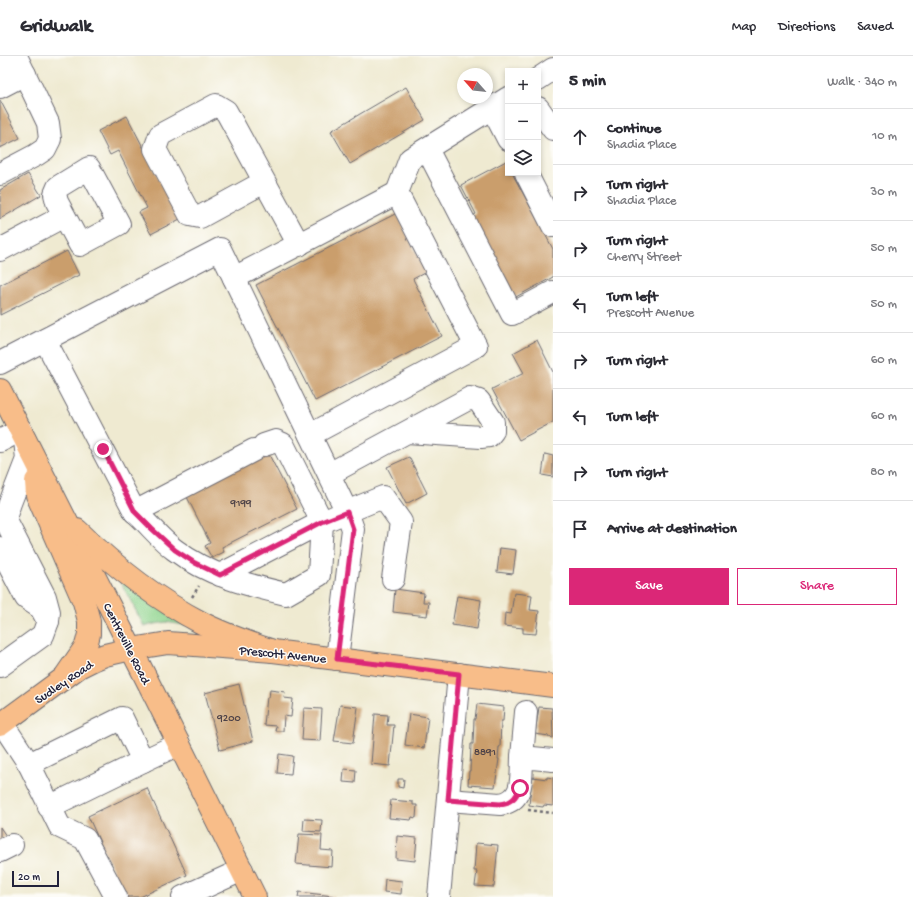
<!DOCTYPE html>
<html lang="en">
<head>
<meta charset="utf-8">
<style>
  body { margin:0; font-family:"Gochi Hand",sans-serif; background:#f2f2f3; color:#2b2b33 }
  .controls { position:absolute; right:12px; top:12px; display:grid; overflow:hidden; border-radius:0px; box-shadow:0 2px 6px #0003 }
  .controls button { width:36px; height:36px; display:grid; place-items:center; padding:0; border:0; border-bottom:1px solid #e1e1e2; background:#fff; color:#2b2b33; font:20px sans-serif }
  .compass { position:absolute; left:457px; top:12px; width:36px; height:36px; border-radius:50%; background:#fff; box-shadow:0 2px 6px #0003; rotate:297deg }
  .scale { position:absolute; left:12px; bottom:10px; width:47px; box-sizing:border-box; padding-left:4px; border:2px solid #22223b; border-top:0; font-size:11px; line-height:14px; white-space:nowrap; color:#22223b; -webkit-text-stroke:3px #fdfcf7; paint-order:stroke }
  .stop { position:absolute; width:12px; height:12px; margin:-9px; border:3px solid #db2777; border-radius:50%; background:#fff }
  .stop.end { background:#db2777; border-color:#fff; box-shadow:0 1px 4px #0008 }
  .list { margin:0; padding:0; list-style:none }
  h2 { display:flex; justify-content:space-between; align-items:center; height:52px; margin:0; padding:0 16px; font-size:17px }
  h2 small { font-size:13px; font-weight:400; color:#7c7c81 }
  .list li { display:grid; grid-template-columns:26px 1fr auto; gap:12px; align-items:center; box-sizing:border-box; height:56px; padding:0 16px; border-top:1px solid #e1e1e2 }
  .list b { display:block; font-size:15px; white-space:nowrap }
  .list p { margin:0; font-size:13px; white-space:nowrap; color:#7c7c81 }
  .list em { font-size:13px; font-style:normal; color:#7c7c81 }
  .actions { display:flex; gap:8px; padding:12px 16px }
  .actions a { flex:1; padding:9px 0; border:1px solid #db2777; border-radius:0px; text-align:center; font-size:14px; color:#db2777 }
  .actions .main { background:#db2777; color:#fff }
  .icon { flex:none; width:22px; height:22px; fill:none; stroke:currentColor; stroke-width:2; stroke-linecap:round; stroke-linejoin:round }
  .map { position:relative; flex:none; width:553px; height:841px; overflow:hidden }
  header { display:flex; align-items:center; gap:24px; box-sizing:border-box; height:56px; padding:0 20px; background:#fff; border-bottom:1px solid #e1e1e2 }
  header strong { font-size:19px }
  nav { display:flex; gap:22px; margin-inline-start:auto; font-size:14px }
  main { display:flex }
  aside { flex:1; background:#fff }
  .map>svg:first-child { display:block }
</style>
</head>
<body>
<header>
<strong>Gridwalk</strong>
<nav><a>Map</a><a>Directions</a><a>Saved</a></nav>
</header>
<main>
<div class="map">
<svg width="553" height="841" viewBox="0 0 553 841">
  <rect width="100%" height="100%" fill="#fdfcf7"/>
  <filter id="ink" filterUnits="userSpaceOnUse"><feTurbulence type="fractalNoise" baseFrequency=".025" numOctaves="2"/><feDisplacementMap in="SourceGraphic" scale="8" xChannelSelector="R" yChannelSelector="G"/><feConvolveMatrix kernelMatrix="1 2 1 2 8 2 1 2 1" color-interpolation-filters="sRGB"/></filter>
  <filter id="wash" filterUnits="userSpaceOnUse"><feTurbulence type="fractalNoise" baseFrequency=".012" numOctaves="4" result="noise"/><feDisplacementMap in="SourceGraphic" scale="16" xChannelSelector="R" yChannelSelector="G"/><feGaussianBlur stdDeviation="0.9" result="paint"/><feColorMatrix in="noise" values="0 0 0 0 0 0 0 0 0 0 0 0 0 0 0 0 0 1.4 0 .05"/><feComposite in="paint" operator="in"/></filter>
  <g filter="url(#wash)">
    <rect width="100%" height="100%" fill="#efead1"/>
    <!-- green -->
    <path fill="#8fd48e" stroke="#587b64" d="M116,517L185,569L166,566L144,570Z"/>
    <g id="blocks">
      <!-- building -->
      <g fill="#ca9e6c">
        <path d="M406,31L425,64L350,108L331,75Z"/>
        <path d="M0,44L20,82L0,92Z"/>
        <path d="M127,60L180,163L151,178L139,156L147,152L118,95L110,99L98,75Z"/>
        <path d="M506,105L508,109V117H512L553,193V221L514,242L471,161L476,158L461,129Z"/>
        <path d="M28,118L41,139L0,163V134Z"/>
        <path d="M397,157L426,216L413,223L442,280L315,345L256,229Z"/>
        <path d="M67,195L79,219L0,259V229Z"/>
        <path d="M537,284L553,316V366L519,384L492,333L524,317L513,297Z"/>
        <path d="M263,387L297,453L222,491L224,496L212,502L205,490L210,487L186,439Z"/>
        <path d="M545,398L553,400V421L542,419Z"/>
        <path d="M409,401L427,437L406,448L387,411Z"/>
        <path d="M500,492L516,494L513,518L497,516Z"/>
        <path d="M395,533L424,537L423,546H429L427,560L393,556Z"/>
        <path d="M514,537L532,539L530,554L539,555L536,578L523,577V572L504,570L505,557L511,558Z"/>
        <path d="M457,540L481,544L477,573L452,569Z"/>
        <path d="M239,628L253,685L220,694L205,637Z"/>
        <path d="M270,634L285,636L284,642L293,643L291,661L284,660L283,675H275L276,670L264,669L267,641H269Z"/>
        <path d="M477,648L504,651L503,665H501L500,691H499L498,703H499L495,731L468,729L469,715H470L471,688H473L474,663H475Z"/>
        <path d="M340,649L358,651L353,687L334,685Z"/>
        <path d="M539,651L552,652L553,682L549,681V680L535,678Z"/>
        <path d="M304,652L322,653L320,685L302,684Z"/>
        <path d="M375,658L388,659L387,669H394L390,710L371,708Z"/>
        <path d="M409,658L428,661L424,692L405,689Z"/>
        <path d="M279,698L293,700L291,718L277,717Z"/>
        <path d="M344,713L356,714L355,727L343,726Z"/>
        <path d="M532,721L547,723V721L553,722V750L544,749L543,751L529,749Z"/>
        <path d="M398,723H404L403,732L398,731Z"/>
        <path d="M147,732L187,819L140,841H125L88,760Z"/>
        <path d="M391,744L413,746V749H417L416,762L412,761L411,764L389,762Z"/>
        <path d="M304,763L322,764L321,776L303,775Z"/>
        <path d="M0,771L6,780L0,784Z"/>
        <path d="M299,778L322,779L321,794L333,795L332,811L296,808Z"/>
        <path d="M397,780L417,782L415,805L396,803Z"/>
        <path d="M476,787L498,789L494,831L475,830L477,815H474Z"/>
        <path d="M385,823L402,825L401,838L384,836Z"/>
        <path d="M299,836L334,840V841H298Z"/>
      </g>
    </g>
  </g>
  <g filter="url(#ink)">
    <use href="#blocks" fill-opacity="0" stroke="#6a6870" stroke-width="1"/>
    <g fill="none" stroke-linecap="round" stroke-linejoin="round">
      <defs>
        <g id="minor">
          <path d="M0,9L16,1"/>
          <path d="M538,23L553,13"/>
          <path d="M0,31L25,18"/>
          <path d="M492,52L508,83"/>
          <path d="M538,52L553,73"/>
          <path d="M427,93L512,258L553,236"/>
          <path d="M89,112L119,168L80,189L57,146L55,138L58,131Z"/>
          <path d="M526,117L553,170"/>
          <path d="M0,118L36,99L45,93L50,83L48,67L16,0"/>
          <path d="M264,126L200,161L190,159L155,93L160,79L216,49L226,55L299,189"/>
          <path d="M397,137L410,103L508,42"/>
          <path d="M0,194L64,160"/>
          <path d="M234,222L397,137L476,290L310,379"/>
          <path d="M45,284L135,456C149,468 160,483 175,494C208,519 247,529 286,538L319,519L322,466L220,519"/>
          <path d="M0,307L220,193L347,456L353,473L337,603"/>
          <path d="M0,385L21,374"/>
          <path d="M264,389L276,385L283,388L322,466L383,441L401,466L393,523"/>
          <path d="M329,418L470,342L479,345L493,366V375L489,380L481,381L407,376"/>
          <path d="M135,456L254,394"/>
          <path d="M0,492L26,542L41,552L48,565"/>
          <path d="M0,610L43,579L48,565L49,556L45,541L6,465V459L10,447L27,403L25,384"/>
          <path d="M2,667L29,708"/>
          <path d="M522,701L526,656"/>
          <path d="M143,705L179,688"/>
          <path d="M448,744L500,748C525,745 521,720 522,701L553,704"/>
          <path d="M49,751L143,705L122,662L29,708L60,771L85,783L116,841"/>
          <path d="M0,795L12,789"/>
          <path d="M183,841L242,814"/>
          <path d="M439,841L459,618"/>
        </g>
        <path id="major" d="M0,669L79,611L95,603L105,599L131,593L168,587L273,595L553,630"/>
        <g id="highway">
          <path d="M0,334L152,634L255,841"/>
          <path d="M36,425L37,439L84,546L89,565V578L86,590L64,622"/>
          <path d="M77,474C114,510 156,543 202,567C225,579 249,587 273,595"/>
        </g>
      </defs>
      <!-- minor casing -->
      <use href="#minor" stroke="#6a6870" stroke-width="24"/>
      <!-- major casing -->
      <use href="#major" stroke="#6a6870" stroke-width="24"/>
      <!-- highway casing -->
      <use href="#highway" stroke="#6a6870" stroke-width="24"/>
      <!-- path -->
      <g stroke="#6a6870" stroke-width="2.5" stroke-dasharray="3 3" stroke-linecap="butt">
        <path d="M192,541L199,530"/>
        <path d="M528,754L553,757"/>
      </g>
      <!-- minor -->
      <use href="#minor" stroke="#fff" stroke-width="22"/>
      <!-- major -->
      <use href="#major" stroke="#f8bd89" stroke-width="22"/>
      <!-- highway -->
      <use href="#highway" stroke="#f8bd89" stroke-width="22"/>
    </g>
  </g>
  <g fill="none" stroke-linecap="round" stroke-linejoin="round" filter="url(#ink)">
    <!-- route -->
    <path stroke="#db2777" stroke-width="5" d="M103,393L135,456L152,473L175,494L195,507L220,519L322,466L347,456L353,473L337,603L459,618L448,744L500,748C511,747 516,742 520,732"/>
  </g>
  <g text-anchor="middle" stroke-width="3" stroke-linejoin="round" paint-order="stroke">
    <!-- number labels -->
    <g font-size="11" fill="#4c4147">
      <text x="241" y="450">9199</text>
      <text x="229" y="665">9200</text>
      <text x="485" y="699">8891</text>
    </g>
    <!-- street labels -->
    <g font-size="13" fill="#22223b" stroke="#fdfcf7">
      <text transform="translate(128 587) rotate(63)" y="5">Centreville Road</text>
      <text transform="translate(283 597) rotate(6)" y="5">Prescott Avenue</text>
      <text transform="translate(63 625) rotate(-34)" y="5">Sudley Road</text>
    </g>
  </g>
</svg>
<div class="controls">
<button>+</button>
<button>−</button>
<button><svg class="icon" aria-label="layers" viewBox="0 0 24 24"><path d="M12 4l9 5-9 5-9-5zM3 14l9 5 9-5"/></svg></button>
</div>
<svg class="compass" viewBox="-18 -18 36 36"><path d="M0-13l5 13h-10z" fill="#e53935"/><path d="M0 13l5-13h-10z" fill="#7c7c81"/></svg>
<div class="scale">20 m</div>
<div class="stop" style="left:520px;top:732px"></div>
<div class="stop end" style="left:103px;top:393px"></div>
</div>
<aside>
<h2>5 min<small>Walk · 340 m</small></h2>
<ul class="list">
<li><svg class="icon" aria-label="ahead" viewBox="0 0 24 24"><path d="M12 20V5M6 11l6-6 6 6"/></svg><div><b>Continue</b><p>Shadia Place</p></div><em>10 m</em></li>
<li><svg class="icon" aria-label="right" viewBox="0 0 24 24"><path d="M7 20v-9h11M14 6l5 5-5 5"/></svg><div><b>Turn right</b><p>Shadia Place</p></div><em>30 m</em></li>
<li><svg class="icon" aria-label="right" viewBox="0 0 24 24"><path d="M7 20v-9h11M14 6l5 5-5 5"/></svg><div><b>Turn right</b><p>Cherry Street</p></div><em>50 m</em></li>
<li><svg class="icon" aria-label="left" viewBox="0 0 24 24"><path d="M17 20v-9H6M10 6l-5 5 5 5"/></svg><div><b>Turn left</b><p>Prescott Avenue</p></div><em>50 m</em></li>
<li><svg class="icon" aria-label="right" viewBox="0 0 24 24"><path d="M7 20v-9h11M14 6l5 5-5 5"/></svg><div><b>Turn right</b></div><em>60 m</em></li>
<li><svg class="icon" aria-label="left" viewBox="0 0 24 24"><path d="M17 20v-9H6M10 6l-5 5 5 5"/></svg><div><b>Turn left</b></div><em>60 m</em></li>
<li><svg class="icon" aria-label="right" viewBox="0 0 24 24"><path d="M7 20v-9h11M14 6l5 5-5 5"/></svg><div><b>Turn right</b></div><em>80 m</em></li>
<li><svg class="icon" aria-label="arrive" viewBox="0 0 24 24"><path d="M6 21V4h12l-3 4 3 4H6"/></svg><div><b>Arrive at destination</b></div></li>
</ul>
<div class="actions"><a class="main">Save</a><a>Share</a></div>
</aside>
</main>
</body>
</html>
